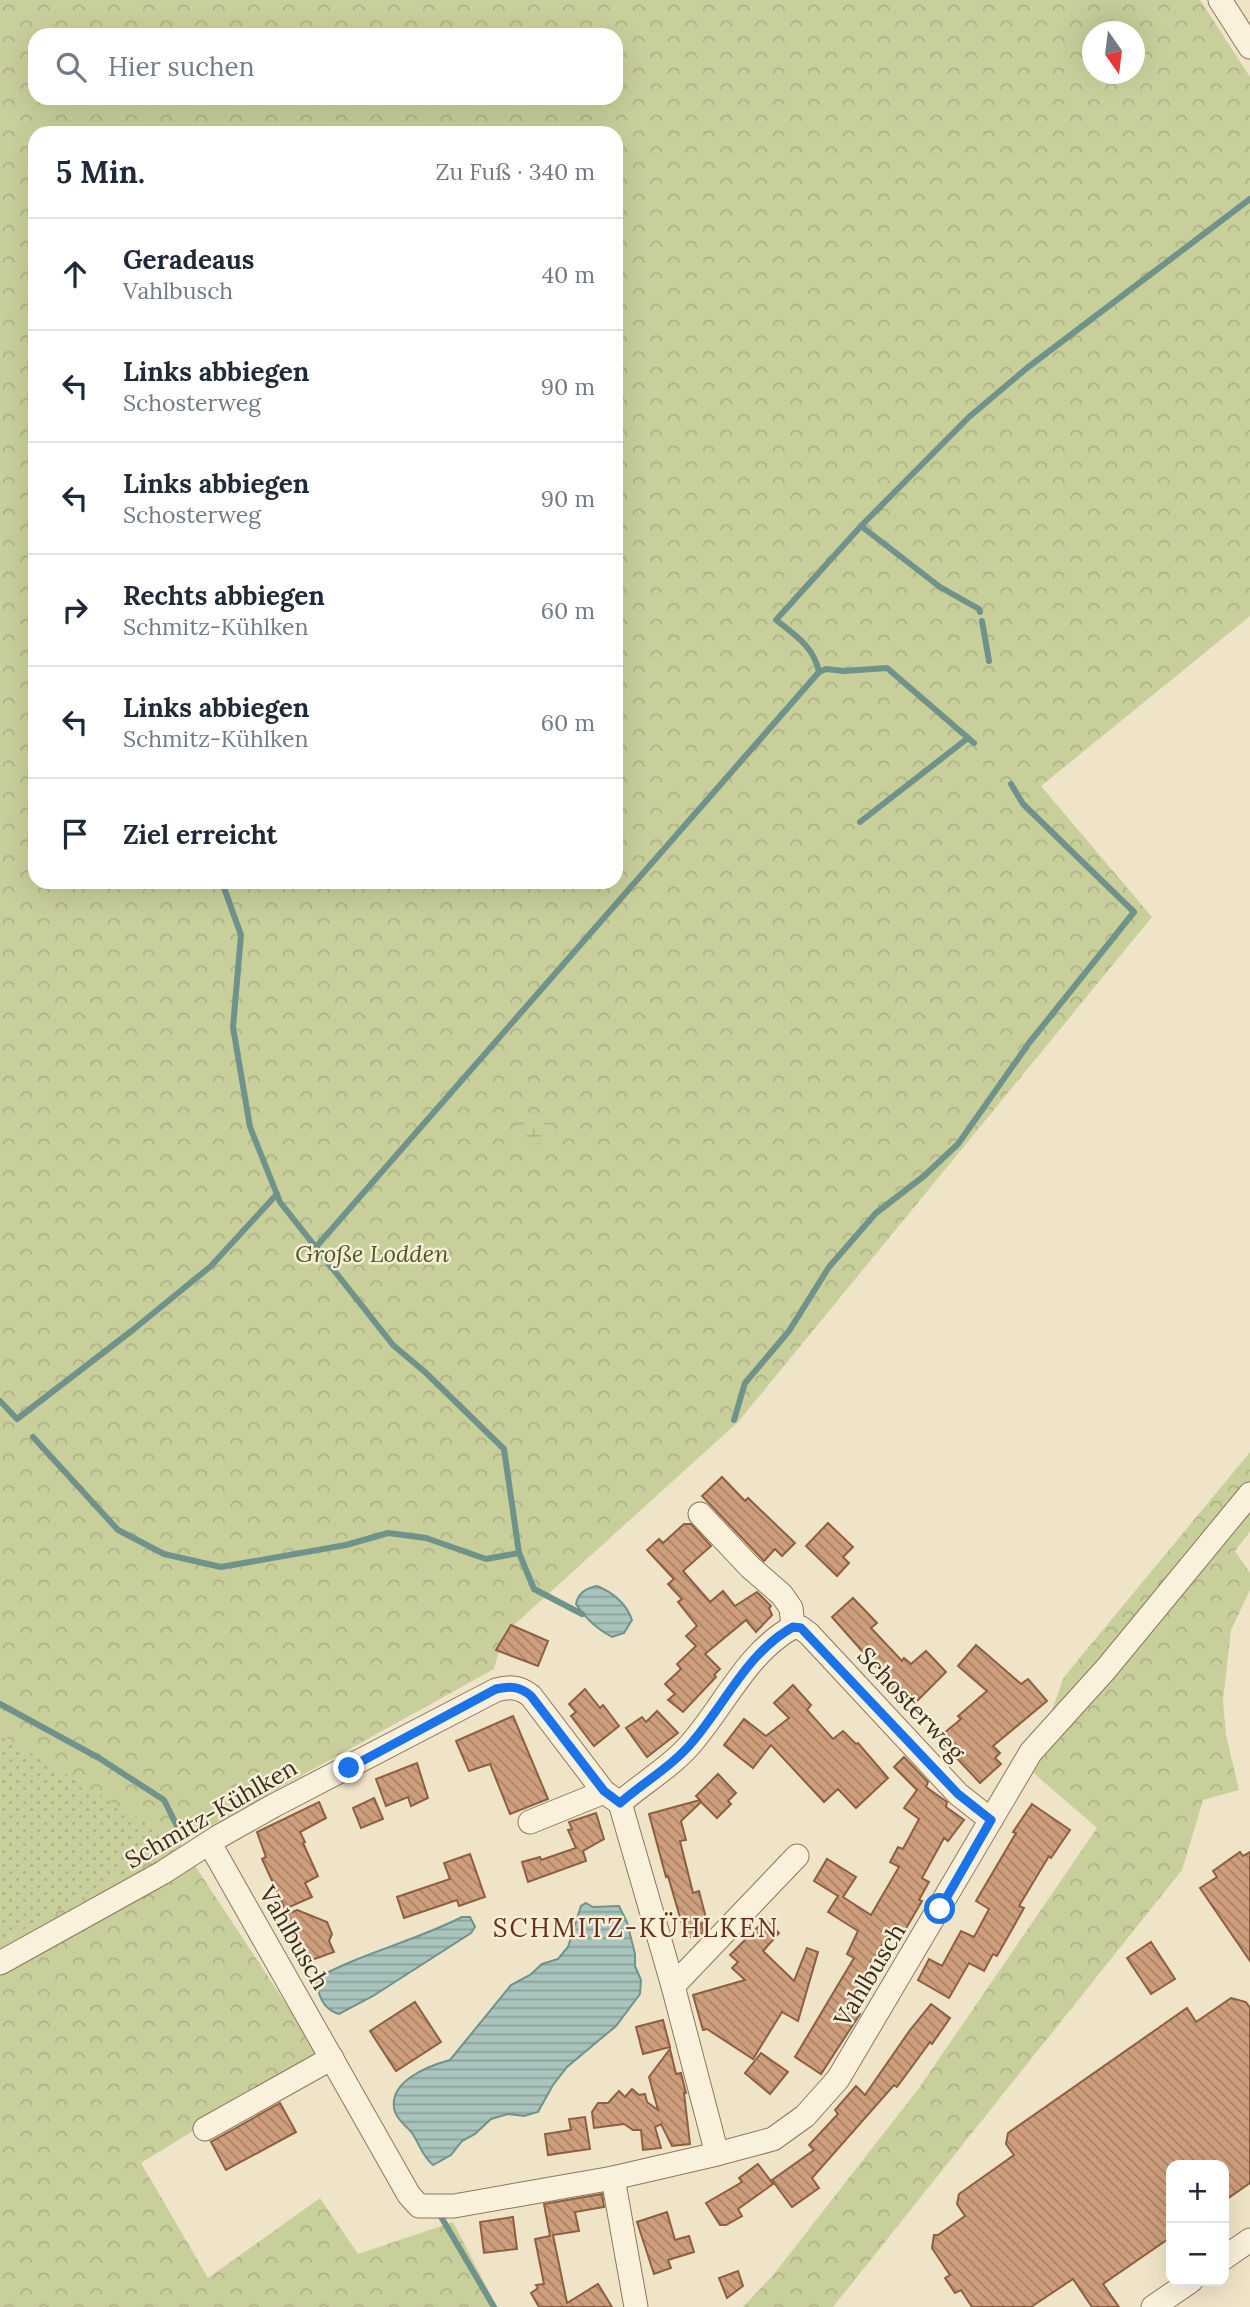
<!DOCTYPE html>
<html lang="de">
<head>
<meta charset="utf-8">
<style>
  body { margin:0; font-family:Lora,serif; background:#f6f6f7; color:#1f2937 }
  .controls { position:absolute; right:21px; bottom:21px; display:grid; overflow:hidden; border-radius:14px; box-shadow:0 7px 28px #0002 }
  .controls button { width:63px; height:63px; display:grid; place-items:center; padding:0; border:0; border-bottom:2px solid #e0e1e3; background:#fff; color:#1f2937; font:35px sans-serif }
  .compass { position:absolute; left:1082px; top:21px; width:63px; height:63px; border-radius:50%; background:#fff; box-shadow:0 7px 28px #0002; rotate:166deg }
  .stop { position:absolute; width:21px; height:21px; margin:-16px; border:5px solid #1a73e8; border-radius:50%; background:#fff }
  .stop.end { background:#1a73e8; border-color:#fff; box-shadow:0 2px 7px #0008 }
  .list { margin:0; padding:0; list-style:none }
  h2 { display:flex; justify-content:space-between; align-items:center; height:91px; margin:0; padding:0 28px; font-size:30px }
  h2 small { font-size:23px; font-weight:400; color:#747a83 }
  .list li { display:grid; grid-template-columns:46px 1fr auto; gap:21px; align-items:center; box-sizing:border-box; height:112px; padding:0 28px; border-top:2px solid #e0e1e3 }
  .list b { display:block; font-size:26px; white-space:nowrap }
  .list p { margin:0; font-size:23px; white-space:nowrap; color:#747a83 }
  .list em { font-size:23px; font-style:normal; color:#747a83 }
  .icon { flex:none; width:38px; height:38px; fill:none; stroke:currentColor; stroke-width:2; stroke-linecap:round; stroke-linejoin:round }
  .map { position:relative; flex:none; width:1250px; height:2307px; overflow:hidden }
  .search { position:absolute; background:#fff; box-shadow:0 7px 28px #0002; left:28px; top:28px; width:595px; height:77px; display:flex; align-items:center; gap:18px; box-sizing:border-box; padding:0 24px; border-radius:21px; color:#747a83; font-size:26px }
  .panel { position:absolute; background:#fff; box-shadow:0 7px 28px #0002; left:28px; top:126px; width:595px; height:763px; border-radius:21px }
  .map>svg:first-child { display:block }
</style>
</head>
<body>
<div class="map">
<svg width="1250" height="2307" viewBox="0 0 1250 2307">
  <defs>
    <pattern id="grass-dots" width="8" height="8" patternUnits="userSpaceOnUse" patternTransform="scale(1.75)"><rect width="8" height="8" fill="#c9cf9b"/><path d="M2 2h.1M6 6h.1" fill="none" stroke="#aeb285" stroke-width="1.8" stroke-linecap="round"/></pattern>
    <pattern id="forest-crowns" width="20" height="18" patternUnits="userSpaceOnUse" patternTransform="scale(1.75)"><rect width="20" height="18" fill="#c9cf9b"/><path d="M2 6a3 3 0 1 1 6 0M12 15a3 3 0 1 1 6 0" fill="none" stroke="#aeb285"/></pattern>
    <pattern id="wetland-marsh" width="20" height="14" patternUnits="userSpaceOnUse" patternTransform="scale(1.75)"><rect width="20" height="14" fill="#c9cf9b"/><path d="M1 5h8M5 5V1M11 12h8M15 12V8" fill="none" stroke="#aeb285"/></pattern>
    <pattern id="water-rules" width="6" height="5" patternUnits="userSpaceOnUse" patternTransform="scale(1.75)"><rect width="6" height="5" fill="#a9c4bc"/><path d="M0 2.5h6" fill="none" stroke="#8ba098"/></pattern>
    <pattern id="building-back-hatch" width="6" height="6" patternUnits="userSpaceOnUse" patternTransform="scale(1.75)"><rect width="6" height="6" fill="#cf9f7d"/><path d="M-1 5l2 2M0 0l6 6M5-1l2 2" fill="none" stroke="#a98266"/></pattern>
  </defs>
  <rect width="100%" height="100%" fill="#f0e4c8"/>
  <!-- grass -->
  <path fill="url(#grass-dots)" d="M0,1734L180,1843L0,1943Z"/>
  <!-- forest -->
  <g fill="url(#forest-crowns)" fill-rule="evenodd">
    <path d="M0,0H1200L1250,77V616L1041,786L1152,917L738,1422L504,1634L494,1669L180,1843L319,2054L141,2163L208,2278L320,2198L358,2254L453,2222L497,2307H0V1943L179,1843L0,1734ZM1092,32H1134V74H1092ZM35,35H616V98H35ZM35,133H616V882H35Z"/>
    <path d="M1250,1452V1531L1235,1551L1250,1573V1590L1231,1630L1223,1701L1226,1735L1239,1790L1203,1800L1182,1870L833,2307H743L774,2274L919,2088L1097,1828L1030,1770L1064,1677Z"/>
  </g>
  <!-- wetland -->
  <circle fill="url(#wetland-marsh)" cx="533" cy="1128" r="16"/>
  <!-- water -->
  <g fill="url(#water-rules)" stroke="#6f938a" stroke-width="2">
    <path d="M597,1586C614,1593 626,1603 632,1620L624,1633L612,1637C596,1628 586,1619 576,1604C578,1593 586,1588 597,1586Z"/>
    <path d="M586,1903L593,1907L619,1906L627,1922L635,1954V1966L641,1980L640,1994L616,2026L567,2067L553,2085L538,2112L524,2116L508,2114L491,2119L475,2134L462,2141L451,2155L433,2165C420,2153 421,2146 412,2133C407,2126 398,2121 395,2112C386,2082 428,2066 450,2060L511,1985L530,1975L542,1964L558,1959L568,1947L581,1906Z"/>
    <path d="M462,1917H470L475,1927L471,1933L373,1996L339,2014C322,2009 319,1995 315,1979C362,1953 415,1941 462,1917Z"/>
  </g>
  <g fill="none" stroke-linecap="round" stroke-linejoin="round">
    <!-- stream -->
    <g stroke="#6f938a" stroke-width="6">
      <path d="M861,526L969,417L1027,368L1250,199"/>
      <path d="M982,621L989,661"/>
      <path d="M974,743L887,668L844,671L826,669L819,672C814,647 795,635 776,620L861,526L940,587L979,609L980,612"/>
      <path d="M860,822L968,738"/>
      <path d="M222,882L241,935L233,1027L250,1127L280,1202L393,1345L425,1372L504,1449L519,1553L534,1589L582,1614"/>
      <path d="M316,1247L819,672"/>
      <path d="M0,1401L17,1419L134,1329L211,1266L277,1194"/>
      <path d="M734,1420L745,1383L789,1331L829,1267L876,1213L924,1176L958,1144L1029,1043L1134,912L1023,804L1011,784"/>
      <path d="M33,1437L118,1530L164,1554L221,1567L346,1545L388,1533L426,1538L486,1559L519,1553"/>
      <path d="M0,1704L99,1758L164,1800L180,1832"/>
      <path d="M440,2215L494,2307"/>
    </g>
  </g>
  <!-- building -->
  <g fill="url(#building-back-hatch)" stroke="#8d5f41" stroke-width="2">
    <path d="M722,1477L745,1501L748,1498L795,1543L782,1556L775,1549L764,1561L702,1496Z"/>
    <path d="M828,1523L853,1547L843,1557L849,1563L837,1576L806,1546Z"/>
    <path d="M684,1524H691L711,1546L683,1571L710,1602L723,1591L735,1606L757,1592L771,1606L769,1608L772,1615L756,1632L746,1620L705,1654L720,1669L714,1675L716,1677L683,1712L668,1700L675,1694L665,1684L681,1669L677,1664L696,1646L686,1636L697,1626L678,1602L682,1599L668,1584L674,1579L647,1550L659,1539L663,1543Z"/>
    <path d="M853,1598L877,1623L871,1628L902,1661L904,1658L911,1664L926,1651L946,1672L917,1701L911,1695L902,1703L881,1681L885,1677L832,1617Z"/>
    <path d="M511,1625L548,1641L538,1666L496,1650Z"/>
    <path d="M976,1645L1021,1684L1028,1679L1047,1701L993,1746L1000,1753L995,1758L1001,1764L980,1783L938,1738L961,1719L958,1716L987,1691L958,1666Z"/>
    <path d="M793,1685L811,1705L807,1710L833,1739L843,1731L856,1744L858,1743L888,1778L856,1808L838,1789L824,1802L771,1745L753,1768L724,1745L744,1719L766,1736L789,1718L774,1703Z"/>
    <path d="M585,1689L600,1708L603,1705L619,1726L594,1746L571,1716L576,1712L569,1704Z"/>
    <path d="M657,1711L678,1733L647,1757L626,1728L642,1717L646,1722Z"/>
    <path d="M513,1716L548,1799L510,1814L490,1764L469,1771L456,1741Z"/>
    <path d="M904,1757L928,1782L926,1787L947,1802L946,1807L964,1820L948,1841L944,1838L922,1878L929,1882L919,1900L922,1901L905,1930L895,1924L869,1965L874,1968L854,2004L857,2006L853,2010L860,2014L821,2074L795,2057L854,1958L847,1954L858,1931L828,1912L838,1896L814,1881L827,1859L856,1877L843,1897L871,1915L899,1867L890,1862L898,1847L903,1849L919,1819L904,1808L917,1790L894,1767Z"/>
    <path d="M417,1763L428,1798L411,1806L408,1797L386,1806L376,1779Z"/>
    <path d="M718,1774L736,1793L728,1801L731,1804L717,1818L701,1802L681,1821L686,1840L680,1841L693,1893L699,1891L707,1922L701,1924L704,1933L686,1938L668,1876L666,1877L649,1814L700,1800L696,1796Z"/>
    <path d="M374,1798L383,1819L361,1828L353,1808Z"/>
    <path d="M319,1802L326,1818L300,1832L305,1842L303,1843L318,1876L305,1883L312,1897L285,1909L262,1859L266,1857L257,1832Z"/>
    <path d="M1032,1804L1070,1830L1051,1858L1049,1856L1019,1906L1024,1908L997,1956L993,1954L984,1971L969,1963L949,1998L918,1980L929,1959L942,1966L961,1931L974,1937L989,1909L976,1901L1016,1833L1013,1832Z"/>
    <path d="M596,1813L604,1839L583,1851L586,1861L528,1882L522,1862L540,1857L541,1860L576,1848L568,1830L572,1829L569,1822Z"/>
    <path d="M1240,1852L1243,1856L1250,1852V1961L1200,1888L1217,1877L1213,1871Z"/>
    <path d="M470,1854L485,1897L459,1906L457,1900L404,1918L397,1897L450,1879L444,1863Z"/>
    <path d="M297,1910L327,1922L332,1934L329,1941L334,1952L309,1961L304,1948L299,1950L285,1915Z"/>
    <path d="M765,1920L779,1933L763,1951L794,1981L807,1948L818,1952L798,2021L782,2012L753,2059L707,2029L703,2030L693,1995L745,1980L732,1968L738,1962L730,1955Z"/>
    <path d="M1151,1942L1175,1979L1151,1994L1127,1958Z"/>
    <path d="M1231,1998L1246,2002L1250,2008V2183L1224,2201V2165H1171V2237L1103,2284L1119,2307H1092L1073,2279L1031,2307H972L961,2290L955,2293L945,2278L950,2275L932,2248L934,2235H938L965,2216L957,2204L959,2194L1014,2155L1006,2144L1008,2133L1187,2008L1196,2022Z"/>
    <path d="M415,2002L441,2042L396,2071L370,2031Z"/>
    <path d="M931,2004L950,2018L932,2044L930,2042L897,2087L894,2085L812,2178L819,2188L792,2207L772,2180L814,2150L809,2145L838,2114L835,2110L856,2086L865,2095L910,2030Z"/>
    <path d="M663,2020L670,2047L643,2054L636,2027Z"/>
    <path d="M670,2049L676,2074L681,2073L686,2093H684L690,2144L672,2146L661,2124L655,2127L661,2148L643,2150L641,2130H633L624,2124L594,2128L592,2112L598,2103H608L619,2091L625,2097L632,2089L639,2095L645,2094L647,2102L658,2110L649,2077Z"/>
    <path d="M761,2053L788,2072L770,2094L745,2073Z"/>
    <path d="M280,2103L296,2132L226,2170L211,2142Z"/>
    <path d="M585,2117L590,2149L548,2155L545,2134L571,2130L569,2119Z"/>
    <path d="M758,2164L773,2184L738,2209L742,2216L726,2225H720L706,2203L742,2182L739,2178Z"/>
    <path d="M602,2194L604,2207L575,2212L579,2231L553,2235L567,2303L598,2284L612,2307H539L531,2293L538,2288L536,2285L544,2284L535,2239L550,2236L544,2204Z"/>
    <path d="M667,2212L675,2240L689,2236L694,2252L668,2260L671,2268L654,2274L637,2222Z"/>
    <path d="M513,2217L517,2249L484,2253L480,2222Z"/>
    <path d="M738,2271L743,2286L727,2298L719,2278Z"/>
  </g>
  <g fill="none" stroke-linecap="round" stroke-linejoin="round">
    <defs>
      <g id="minor">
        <path d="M1220,0L1250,47"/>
        <path d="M700,1514L750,1567L782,1595L791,1608L793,1627"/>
        <path d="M620,1803C644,1782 674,1765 694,1740C726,1702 748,1652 793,1627L801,1628L809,1634L958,1794L991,1820"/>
        <path d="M530,1822L604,1792"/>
        <path d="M210,1844L409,2195L419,2206H454L613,2178L717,2154L773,2139L805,2116L838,2079L1031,1752L1106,1669L1250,1494"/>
        <path d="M0,1963L162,1873L218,1837L273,1806L496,1690C510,1686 520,1687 531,1696L604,1792L620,1803L673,1986L717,2154"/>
        <path d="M673,1986L797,1856"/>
        <path d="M205,2129L332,2058"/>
        <path d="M613,2178L636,2307"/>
        <path d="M1224,2258L1250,2240"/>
        <path d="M1153,2307L1191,2281"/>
      </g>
    </defs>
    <!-- minor casing -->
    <use href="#minor" stroke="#8d765c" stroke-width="25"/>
    <!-- minor -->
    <use href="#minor" stroke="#faf1dc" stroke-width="23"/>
  </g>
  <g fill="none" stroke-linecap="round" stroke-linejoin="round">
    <!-- route -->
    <path stroke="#1a73e8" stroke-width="9" d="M349,1768L496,1689C510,1686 520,1686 531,1696L604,1791L620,1803C644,1782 674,1765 694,1740C726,1702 748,1652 793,1627L801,1628L958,1794L991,1820L940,1909"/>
  </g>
  <g text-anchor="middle" stroke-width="5" stroke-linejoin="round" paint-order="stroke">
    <!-- park labels -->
    <g font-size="24" font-style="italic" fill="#4d5a26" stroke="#f7eed8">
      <text x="372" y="1262">Große Lodden</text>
    </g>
    <!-- street labels -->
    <g font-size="24" fill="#3d2e20" stroke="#f7eed8">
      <text transform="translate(911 1704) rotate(47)" y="8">Schosterweg</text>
      <text transform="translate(211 1814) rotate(-30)" y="8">Schmitz-Kühlken</text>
      <text transform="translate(294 1938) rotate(60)" y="8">Vahlbusch</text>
      <text transform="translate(870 1975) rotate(-59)" y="8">Vahlbusch</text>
    </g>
    <!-- neighbourhood labels -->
    <g font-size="26" letter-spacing="2" fill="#6b2e1e" stroke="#f7eed8">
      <text x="636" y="1937">SCHMITZ-KÜHLKEN</text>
    </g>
  </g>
</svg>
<div class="controls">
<button>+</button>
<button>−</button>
</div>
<svg class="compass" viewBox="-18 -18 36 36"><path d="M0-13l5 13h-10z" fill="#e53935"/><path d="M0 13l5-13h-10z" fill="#747a83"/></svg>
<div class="stop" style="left:940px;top:1909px"></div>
<div class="stop end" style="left:349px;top:1768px"></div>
<div class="search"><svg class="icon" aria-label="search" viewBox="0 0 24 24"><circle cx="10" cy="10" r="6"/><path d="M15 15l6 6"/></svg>Hier suchen</div>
<section class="panel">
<h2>5 Min.<small>Zu Fuß · 340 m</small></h2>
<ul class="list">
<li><svg class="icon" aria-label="ahead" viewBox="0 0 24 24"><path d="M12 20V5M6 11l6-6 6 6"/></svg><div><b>Geradeaus</b><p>Vahlbusch</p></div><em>40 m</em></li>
<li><svg class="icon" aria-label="left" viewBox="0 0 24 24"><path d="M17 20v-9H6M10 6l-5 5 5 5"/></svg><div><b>Links abbiegen</b><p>Schosterweg</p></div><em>90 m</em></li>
<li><svg class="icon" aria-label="left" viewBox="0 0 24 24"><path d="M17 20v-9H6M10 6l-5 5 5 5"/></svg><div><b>Links abbiegen</b><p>Schosterweg</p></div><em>90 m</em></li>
<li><svg class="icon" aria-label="right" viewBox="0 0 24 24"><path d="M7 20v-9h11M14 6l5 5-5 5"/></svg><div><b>Rechts abbiegen</b><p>Schmitz-Kühlken</p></div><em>60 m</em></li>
<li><svg class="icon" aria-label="left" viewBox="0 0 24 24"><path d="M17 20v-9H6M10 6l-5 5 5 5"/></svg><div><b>Links abbiegen</b><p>Schmitz-Kühlken</p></div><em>60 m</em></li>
<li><svg class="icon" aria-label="arrive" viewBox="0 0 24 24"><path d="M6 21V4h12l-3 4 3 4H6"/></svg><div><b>Ziel erreicht</b></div></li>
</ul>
</section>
</div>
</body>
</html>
